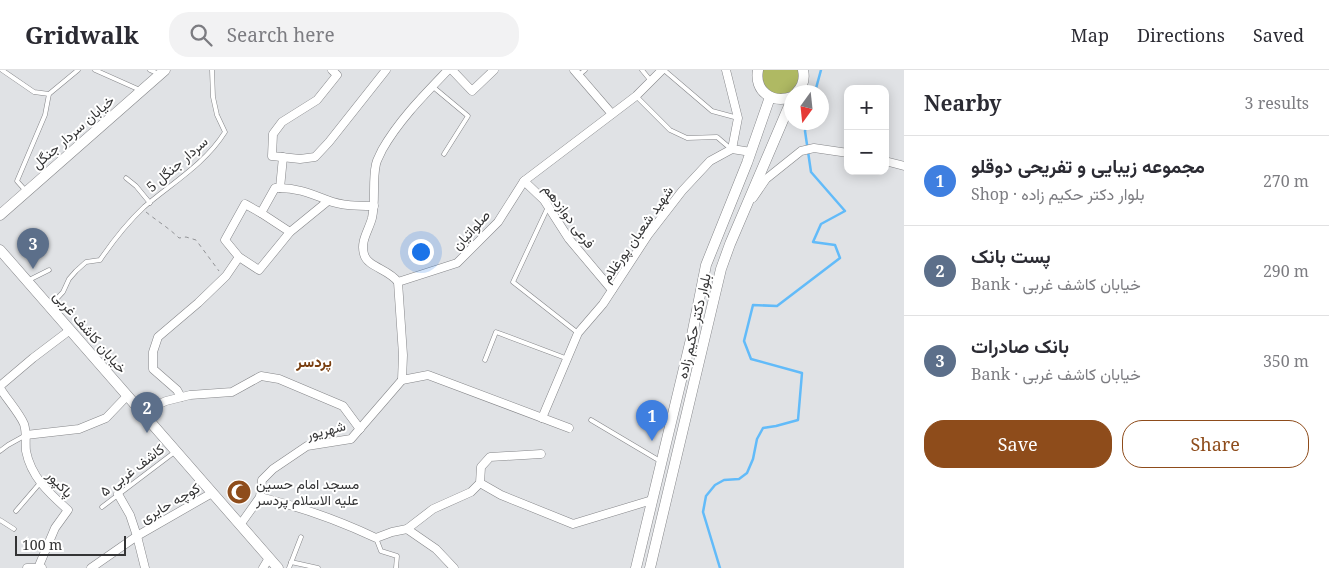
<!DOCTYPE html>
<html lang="en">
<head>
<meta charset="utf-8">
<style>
  body { margin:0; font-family:"Noto Serif",Vazirmatn,serif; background:#f2f2f3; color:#2b2b33 }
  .controls { position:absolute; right:15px; top:15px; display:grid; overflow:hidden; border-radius:10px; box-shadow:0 2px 12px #0003 }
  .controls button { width:45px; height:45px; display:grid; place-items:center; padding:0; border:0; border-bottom:1px solid #e1e1e2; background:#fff; color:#2b2b33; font:25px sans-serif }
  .compass { position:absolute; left:784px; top:15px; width:45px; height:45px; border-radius:50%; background:#fff; box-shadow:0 2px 12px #0003; rotate:195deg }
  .scale { position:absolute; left:15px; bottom:12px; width:111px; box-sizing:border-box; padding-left:5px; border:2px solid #343435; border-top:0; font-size:14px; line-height:18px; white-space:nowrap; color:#343435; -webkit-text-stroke:4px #fff; paint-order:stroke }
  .you { position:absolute; left:420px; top:181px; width:18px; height:18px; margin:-12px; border:4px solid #fff; border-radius:50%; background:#1a73e8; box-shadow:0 0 0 8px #1a73e833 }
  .badge { display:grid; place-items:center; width:32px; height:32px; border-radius:50%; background:#8e4c1b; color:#fff; font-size:16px; font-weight:700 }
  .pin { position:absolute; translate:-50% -41px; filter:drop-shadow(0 1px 2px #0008) }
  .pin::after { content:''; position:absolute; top:26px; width:18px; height:15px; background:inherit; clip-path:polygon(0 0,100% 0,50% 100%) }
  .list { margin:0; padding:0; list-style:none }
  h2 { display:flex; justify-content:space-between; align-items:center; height:65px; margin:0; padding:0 20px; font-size:21px }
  h2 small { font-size:16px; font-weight:400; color:#7c7c81 }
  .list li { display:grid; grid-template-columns:32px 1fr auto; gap:15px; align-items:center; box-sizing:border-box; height:90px; padding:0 20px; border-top:1px solid #e1e1e2 }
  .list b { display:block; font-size:19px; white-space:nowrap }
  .list p { margin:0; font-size:16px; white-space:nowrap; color:#7c7c81 }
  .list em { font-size:16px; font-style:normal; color:#7c7c81 }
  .actions { display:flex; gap:10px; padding:15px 20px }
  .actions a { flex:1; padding:11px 0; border:1px solid #8e4c1b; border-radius:20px; text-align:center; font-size:18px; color:#8e4c1b }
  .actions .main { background:#8e4c1b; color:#fff }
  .icon { flex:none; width:28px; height:28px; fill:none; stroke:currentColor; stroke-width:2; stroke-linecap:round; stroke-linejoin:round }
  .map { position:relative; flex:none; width:904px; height:498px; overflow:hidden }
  header { display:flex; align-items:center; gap:30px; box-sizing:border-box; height:70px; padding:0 25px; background:#fff; border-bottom:1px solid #e1e1e2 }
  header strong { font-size:24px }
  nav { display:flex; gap:28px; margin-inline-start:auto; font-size:18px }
  .search { width:350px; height:45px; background:#f2f2f3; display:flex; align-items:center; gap:12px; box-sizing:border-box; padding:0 18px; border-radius:20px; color:#7c7c81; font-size:19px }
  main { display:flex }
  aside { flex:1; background:#fff }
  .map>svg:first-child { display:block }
</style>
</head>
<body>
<header>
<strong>Gridwalk</strong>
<div class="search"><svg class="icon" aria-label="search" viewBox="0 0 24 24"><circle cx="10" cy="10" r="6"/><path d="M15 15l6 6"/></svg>Search here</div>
<nav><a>Map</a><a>Directions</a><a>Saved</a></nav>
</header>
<main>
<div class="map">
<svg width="904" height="498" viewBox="0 0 904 498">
  <rect width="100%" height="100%" fill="#e0e2e5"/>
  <!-- green -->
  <path fill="#afb963" d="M761,0H800C797,23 797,22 774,25L763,16Z"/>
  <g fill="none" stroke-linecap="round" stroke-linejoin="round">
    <!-- stream -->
    <g stroke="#62bbf9" stroke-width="2.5">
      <path d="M815,22L821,0"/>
      <path d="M720,498L703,442L706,426L715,415L724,410L739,409L747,403L753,389L757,369L763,358L776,356L798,350L802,303L751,289L744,271L753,235L777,236L840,188L835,175L813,172L821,154L845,141L811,102L805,61L807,52"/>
    </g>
    <defs>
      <g id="lane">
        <path d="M2,0L34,22L49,24L78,0"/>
        <path d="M95,0L140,20"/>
        <path d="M150,0L159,4"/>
        <path d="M642,0L651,11"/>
        <path d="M664,0L712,41L738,48"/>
        <path d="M579,5L585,0"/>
        <path d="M432,16L468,46L444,84"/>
        <path d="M636,26L670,60L687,68L717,67L731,79"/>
        <path d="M126,108L136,116L150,133"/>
        <path d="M25,120L17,111L45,45L49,24"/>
        <path d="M548,137L513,212L578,263"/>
        <path d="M29,210L49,200"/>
        <path d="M50,236L63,222L69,209L76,201L86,192L100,190C113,171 127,153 144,137C172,113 205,94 225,62L217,45L213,27L212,0"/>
        <path d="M485,290L496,262L568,289"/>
        <path d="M591,350L660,391"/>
        <path d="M0,381L8,375L26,365"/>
        <path d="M102,437L176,381"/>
        <path d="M16,441L40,413"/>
        <path d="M0,450L14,459"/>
        <path d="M376,468L381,481L397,486L396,498"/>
        <path d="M291,492L318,498"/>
        <path d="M289,498L301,467"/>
      </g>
      <g id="street">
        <path d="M332,0L337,5L317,30L282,52L273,64L272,86L300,89L315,87L329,72L386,0"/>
        <path d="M452,0L472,21L494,0"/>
        <path d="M574,0L612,44"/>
        <path d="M726,0L738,48L732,79"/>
        <path d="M732,79L751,82"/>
        <path d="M885,91L904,96"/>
        <path d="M524,111L544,130L569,169L612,220"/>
        <path d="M280,118L283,87"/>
        <path d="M753,128L766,109L801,81L814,78L848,83"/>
        <path d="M290,162L328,131"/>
        <path d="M239,187L225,170L245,134L261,143"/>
        <path d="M398,212C389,199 367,197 364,184C360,171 369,160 372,148C376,130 372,112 376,94C377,89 380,85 382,80C399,50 424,25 448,0"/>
        <path d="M0,316L33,288L70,260"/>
        <path d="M0,318C6,328 20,344 24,354C27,363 25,372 26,381C31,407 49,423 68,440L55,458L38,498"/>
        <path d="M181,327L177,320L153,299V282L158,267L198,233L226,206L239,187L259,200L290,162L261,143L275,118C294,117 310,123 327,130C342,136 358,136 374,136"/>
        <path d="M141,342L166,331L190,325L232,322L261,306L279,309L343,336L360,359"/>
        <path d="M542,348L578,263L603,234L648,165L682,121L710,91L732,79"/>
        <path d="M569,358L428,305L402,310L403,285L398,212L457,193L498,152L524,111L636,26L662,0"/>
        <path d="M26,365L79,359L106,348L127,326"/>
        <path d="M480,413L501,425L573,454L652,430"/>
        <path d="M118,424L130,445L137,466L145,498"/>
        <path d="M260,427C301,437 338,450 376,468L392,462L407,459L433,439L471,422L480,413L481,397L490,387L541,384"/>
        <path d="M240,455L260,427L262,410L273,399L307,376L351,369L402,310"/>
        <path d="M407,459L436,479L454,498"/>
        <path d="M27,498H42"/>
        <path d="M91,498L137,466L212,423"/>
        <path d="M263,498L269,488"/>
      </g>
      <g id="secondary">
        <path d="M758,0C754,21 772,34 792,27"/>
        <path d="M797,22C803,16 805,9 803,0"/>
        <path d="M0,145L165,0"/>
        <path d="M0,180L278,498"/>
        <path d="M636,498L692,265L706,195L747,93L770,27"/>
        <path d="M650,498L721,199L730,174L792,29"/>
      </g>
    </defs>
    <!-- lane casing -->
    <use href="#lane" stroke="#858689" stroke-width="5"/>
    <!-- street casing -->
    <use href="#street" stroke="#858689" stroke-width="9"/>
    <!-- secondary casing -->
    <use href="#secondary" stroke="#858689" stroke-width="11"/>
    <!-- path -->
    <path stroke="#929396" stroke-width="1" stroke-dasharray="4 4" stroke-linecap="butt" d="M146,142C157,151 169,158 179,168L186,167L196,170L219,201"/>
    <!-- lane -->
    <use href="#lane" stroke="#fff" stroke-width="4"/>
    <!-- street -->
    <use href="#street" stroke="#fff" stroke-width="8"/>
    <!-- secondary -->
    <use href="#secondary" stroke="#fff" stroke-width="10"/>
  </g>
  <!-- icons -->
  <defs>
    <symbol id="mosque-disc" viewBox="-11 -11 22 22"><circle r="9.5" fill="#8e4c1b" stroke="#fff"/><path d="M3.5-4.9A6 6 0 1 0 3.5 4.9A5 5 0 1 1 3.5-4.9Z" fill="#fff"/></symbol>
  </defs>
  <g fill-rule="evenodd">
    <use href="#mosque-disc" x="225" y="408" width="28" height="28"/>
  </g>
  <g text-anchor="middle" stroke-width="4" stroke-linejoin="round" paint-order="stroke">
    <!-- street labels -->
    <g font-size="14" fill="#343435" stroke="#fff">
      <text transform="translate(73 62) rotate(-41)" y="5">خیابان سردار جنگل</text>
      <text transform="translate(177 94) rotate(-41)" y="5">سردار جنگل 5</text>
      <text transform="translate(569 146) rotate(53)" y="5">فرعی دوازدهم</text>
      <text transform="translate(471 160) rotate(-47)" y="5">صلواتیان</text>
      <text transform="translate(637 164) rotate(-55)" y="5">شهید شعبان پورغلام</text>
      <text transform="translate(694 256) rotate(-77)" y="5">بلوار دکتر حکیم زاده</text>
      <text transform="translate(90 262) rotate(49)" y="5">خیابان کاشف غربی</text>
      <text transform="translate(326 360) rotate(-14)" y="5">شهریور</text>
      <text transform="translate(132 400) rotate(-37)" y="5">کاشف غربی ۵</text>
      <text transform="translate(60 414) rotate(47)" y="5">پاکپور</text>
      <text transform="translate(170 433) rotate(-30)" y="5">کوچه حایری</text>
    </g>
    <!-- poi labels -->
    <g font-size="14" fill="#343435" stroke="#fff" text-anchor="start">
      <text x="256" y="419">مسجد امام حسین<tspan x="256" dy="16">علیه الاسلام پردسر</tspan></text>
    </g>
    <!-- neighbourhood labels -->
    <g font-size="15" font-weight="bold" fill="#793e0f" stroke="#fff">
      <text x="314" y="297">پردسر</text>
    </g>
  </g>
</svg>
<div class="controls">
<button>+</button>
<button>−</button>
</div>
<svg class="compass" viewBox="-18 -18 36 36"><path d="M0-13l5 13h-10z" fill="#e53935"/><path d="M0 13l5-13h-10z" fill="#7c7c81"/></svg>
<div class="scale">100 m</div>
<div class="you"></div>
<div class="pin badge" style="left:652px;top:371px;background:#3f7fe0">1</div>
<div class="pin badge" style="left:147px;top:363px;background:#5c6f8a">2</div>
<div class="pin badge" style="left:33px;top:199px;background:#5c6f8a">3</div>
</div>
<aside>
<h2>Nearby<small>3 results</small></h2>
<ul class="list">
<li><span class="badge" style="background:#3f7fe0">1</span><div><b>مجموعه زیبایی و تفریحی دوقلو</b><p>Shop · بلوار دکتر حکیم زاده</p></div><em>270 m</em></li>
<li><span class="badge" style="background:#5c6f8a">2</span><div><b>پست بانک</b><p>Bank · خیابان کاشف غربی</p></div><em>290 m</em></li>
<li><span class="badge" style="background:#5c6f8a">3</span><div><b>بانک صادرات</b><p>Bank · خیابان کاشف غربی</p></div><em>350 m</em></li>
</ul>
<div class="actions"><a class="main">Save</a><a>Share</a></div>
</aside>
</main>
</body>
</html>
